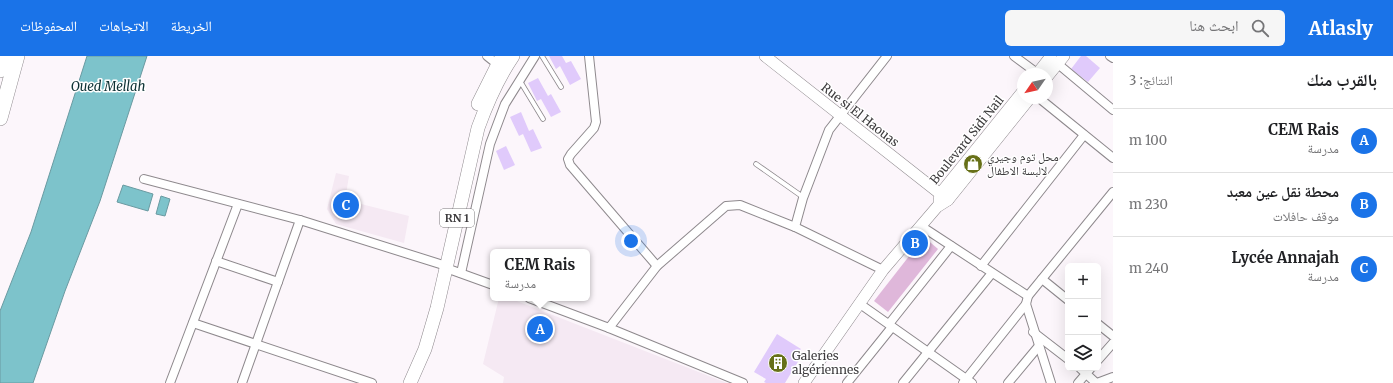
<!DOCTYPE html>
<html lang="ar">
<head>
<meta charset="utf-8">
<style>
  body { margin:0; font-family:Merriweather,"Noto Naskh Arabic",serif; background:#f6f6f6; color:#202124; direction:rtl }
  .controls { position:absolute; right:12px; bottom:12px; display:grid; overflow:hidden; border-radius:6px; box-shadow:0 4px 16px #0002 }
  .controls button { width:36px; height:36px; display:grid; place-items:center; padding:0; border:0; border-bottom:1px solid #e0e0e0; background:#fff; color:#202124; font:20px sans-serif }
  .compass { position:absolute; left:1017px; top:12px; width:36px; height:36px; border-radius:50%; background:#fff; box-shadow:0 4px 16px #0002; rotate:236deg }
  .you { position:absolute; left:631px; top:185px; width:14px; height:14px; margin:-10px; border:3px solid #fff; border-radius:50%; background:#1a73e8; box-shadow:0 0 0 6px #1a73e833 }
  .badge { display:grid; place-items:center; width:26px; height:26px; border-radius:50%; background:#1a73e8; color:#fff; font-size:13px; font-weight:700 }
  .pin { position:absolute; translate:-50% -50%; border:2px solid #fff; box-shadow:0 1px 4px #0006 }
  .popup { position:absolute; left:490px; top:193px; width:100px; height:52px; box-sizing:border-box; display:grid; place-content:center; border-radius:6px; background:#fff; filter:drop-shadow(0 1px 3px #0005); font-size:13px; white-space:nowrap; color:#757577 }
  .popup b { font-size:15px; color:#202124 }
  .popup::after { content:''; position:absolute; left:50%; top:100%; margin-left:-8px; border:8px solid transparent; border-top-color:#fff }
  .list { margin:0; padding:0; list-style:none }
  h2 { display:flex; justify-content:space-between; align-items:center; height:52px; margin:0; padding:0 16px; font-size:17px }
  h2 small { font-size:13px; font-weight:400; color:#757577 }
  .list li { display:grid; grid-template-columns:26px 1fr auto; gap:12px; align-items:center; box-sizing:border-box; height:64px; padding:0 16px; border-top:1px solid #e0e0e0 }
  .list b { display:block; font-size:15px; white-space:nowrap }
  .list p { margin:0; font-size:13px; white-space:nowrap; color:#757577 }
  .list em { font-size:13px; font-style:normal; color:#757577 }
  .icon { flex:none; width:22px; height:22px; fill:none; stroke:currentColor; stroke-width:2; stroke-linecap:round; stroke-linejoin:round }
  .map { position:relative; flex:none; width:1113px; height:327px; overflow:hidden; direction:ltr }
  header { display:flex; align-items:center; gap:24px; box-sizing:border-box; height:56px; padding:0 20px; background:#1a73e8; color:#fff }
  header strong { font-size:19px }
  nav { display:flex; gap:22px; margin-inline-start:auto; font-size:14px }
  .search { width:280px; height:36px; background:#f6f6f6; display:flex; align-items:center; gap:10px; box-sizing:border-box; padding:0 14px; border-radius:6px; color:#757577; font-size:15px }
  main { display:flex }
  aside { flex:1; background:#fff }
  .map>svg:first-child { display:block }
</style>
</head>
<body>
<header>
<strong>Atlasly</strong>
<div class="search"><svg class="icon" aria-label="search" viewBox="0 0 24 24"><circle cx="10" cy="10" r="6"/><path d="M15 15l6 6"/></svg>ابحث هنا</div>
<nav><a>الخريطة</a><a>الاتجاهات</a><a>المحفوظات</a></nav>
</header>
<main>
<aside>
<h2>بالقرب منك<small>النتائج: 3</small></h2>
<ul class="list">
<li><span class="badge">A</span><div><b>CEM Rais</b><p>مدرسة</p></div><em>100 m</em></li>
<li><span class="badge">B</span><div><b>محطة نقل عين معبد</b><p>موقف حافلات</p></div><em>230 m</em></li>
<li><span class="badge">C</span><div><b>Lycée Annajah</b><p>مدرسة</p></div><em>240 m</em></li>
</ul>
</aside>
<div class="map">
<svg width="1113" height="327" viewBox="0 0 1113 327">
  <rect width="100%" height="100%" fill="#fcf6fb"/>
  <!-- built -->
  <g fill="#f5e9f3">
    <path d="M336,117L349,120L345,144L409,160L404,187L336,168L327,153Z"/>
    <path d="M499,242H509L727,327H503L504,321L483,308Z"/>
  </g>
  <!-- green -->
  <path fill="#dfb7da" d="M924,181L938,193L888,256L874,245Z"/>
  <!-- water -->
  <g fill="#7dc3cb" stroke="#6a9aa1">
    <path d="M87,0H147L100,145L65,235L33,327H0V255L31,176Z"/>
    <path d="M123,129L153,138L148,155L117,146Z"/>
    <path d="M161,140L170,143L165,160L156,158Z"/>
  </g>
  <!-- building -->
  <g fill="#e0cafb">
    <path d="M549,0H562L566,7L571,5L581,23L570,29L560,10L556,13Z"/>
    <path d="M1081,0H1086L1100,12L1088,26L1071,13Z"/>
    <path d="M538,22L548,40L551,38L561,56L551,61L541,43L537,45L528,27Z"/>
    <path d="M521,56L529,75L533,73L542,92L531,96L523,78L519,80L510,61Z"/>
    <path d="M506,90L515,109L504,114L496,95Z"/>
    <path d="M777,278L801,293L798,296L802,299L785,327H766L764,326L766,323L754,316Z"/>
  </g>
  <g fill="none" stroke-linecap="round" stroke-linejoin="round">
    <defs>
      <g id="lane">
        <path d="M542,0L561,31"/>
        <path d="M520,25L543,63"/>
        <path d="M756,108L803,141"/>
      </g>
      <g id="street">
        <path d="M487,0L497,8"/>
        <path d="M589,0L596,66L594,72L571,98L568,103L570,109L657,210"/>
        <path d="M1014,0L1037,17"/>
        <path d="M1110,0L1113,2"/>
        <path d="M1058,8L1113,54"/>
        <path d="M1039,42L1113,102"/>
        <path d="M144,123L300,164L440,208"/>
        <path d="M921,170L1028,240"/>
        <path d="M216,205L278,226"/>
        <path d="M981,210L1084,79"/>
        <path d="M446,212L493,229"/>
        <path d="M883,214L795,171L803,142L829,74L887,0"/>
        <path d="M461,217L490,88L505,48L535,0"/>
        <path d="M1042,223L1068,244"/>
        <path d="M529,242L609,272L743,327"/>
        <path d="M860,248L972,327"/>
        <path d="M193,267L372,327"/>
        <path d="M889,268L951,190"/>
        <path d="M1098,268L1113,280"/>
        <path d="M609,272L657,210L726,150L740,149L795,171"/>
        <path d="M1033,276L1068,303"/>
        <path d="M1098,304L1113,287"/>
        <path d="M1080,312L1096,327"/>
        <path d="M170,327L238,148"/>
        <path d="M242,327L300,164"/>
        <path d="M847,327L892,271"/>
        <path d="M903,327L992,217"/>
        <path d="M963,327L1026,248"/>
        <path d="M1008,327L1038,291"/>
        <path d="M1051,327L1026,248L1028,240L1113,136"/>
        <path d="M1078,327L1091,312"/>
        <path d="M1097,327L1113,321"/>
      </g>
      <g id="secondary">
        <path d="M765,0L948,144"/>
        <path d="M1037,18L1051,0"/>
        <path d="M1047,21L1064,0"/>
        <path d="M939,145L940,138L1023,35"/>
        <path d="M804,327L883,214L937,151L948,144L1030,42"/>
      </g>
      <g id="primary">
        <path d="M478,48L502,0"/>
        <path d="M410,327L425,293L437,252L478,72C487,47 498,22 513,0"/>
      </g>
      <g id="highway">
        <path d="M0,14L4,0"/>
        <path d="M0,62L17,0"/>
      </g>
    </defs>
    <!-- lane casing -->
    <use href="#lane" stroke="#8e898d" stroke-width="5.5"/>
    <!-- street casing -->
    <use href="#street" stroke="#8e898d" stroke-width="10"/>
    <!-- secondary casing -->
    <use href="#secondary" stroke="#8e898d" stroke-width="12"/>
    <!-- primary casing -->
    <use href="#primary" stroke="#8e898d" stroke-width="14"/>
    <!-- highway casing -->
    <use href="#highway" stroke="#8e898d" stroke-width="16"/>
    <!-- lane -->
    <use href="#lane" stroke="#fff" stroke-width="4"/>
    <!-- street -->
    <use href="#street" stroke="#fff" stroke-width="8"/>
    <!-- secondary -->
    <use href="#secondary" stroke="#fff" stroke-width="11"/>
    <!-- primary -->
    <use href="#primary" stroke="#fff" stroke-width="13"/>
    <!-- highway -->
    <use href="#highway" stroke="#fff" stroke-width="15"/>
  </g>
  <!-- icons -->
  <defs>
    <symbol id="shop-disc" viewBox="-11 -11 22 22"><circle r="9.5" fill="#677018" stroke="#fff"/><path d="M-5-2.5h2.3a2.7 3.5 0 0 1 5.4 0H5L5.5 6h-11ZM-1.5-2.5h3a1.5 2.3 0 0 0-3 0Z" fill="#fff"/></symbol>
    <symbol id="building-disc" viewBox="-11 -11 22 22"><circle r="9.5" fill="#677018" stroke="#fff"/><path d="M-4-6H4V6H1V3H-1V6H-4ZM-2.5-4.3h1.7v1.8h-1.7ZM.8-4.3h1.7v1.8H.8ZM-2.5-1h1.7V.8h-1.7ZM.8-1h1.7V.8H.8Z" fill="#fff"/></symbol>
  </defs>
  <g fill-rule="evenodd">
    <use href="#shop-disc" x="962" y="97" width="22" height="22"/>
    <use href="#building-disc" x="767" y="296" width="22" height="22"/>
  </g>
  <g text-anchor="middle" stroke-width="3" stroke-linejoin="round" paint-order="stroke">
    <!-- shield labels -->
    <rect fill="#fff" stroke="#787678" stroke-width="1" x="440" y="153" width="34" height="18" rx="3"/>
    <g font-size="11" font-weight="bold" fill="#3e3c3e">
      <text x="457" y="166">RN 1</text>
    </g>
    <!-- street labels -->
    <g font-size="12" fill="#3e3c3e" stroke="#fff">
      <text transform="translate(860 59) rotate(38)" y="4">Rue si El Haouas</text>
      <text transform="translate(967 84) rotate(-51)" y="4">Boulevard Sidi Nail</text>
    </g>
    <!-- poi labels -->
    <g font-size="12" fill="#3e3c3e" stroke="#fff" text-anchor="start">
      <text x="987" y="105">محل توم وجيري<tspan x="987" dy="14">لالبسة الاطفال</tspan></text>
      <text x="792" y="304">Galeries<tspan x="792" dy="14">algériennes</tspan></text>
    </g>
    <!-- water labels -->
    <g font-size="13" font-style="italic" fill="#0e3235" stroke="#fff">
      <text x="108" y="35">Oued Mellah</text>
    </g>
  </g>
</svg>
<div class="controls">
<button>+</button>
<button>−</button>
<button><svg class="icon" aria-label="layers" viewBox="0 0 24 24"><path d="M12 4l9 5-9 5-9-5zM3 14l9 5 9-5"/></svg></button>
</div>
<svg class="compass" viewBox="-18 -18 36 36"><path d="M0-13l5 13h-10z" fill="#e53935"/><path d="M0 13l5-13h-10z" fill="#757577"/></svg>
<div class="you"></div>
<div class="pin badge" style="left:540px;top:273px">A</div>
<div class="popup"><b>CEM Rais</b>مدرسة</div>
<div class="pin badge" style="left:915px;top:187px">B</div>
<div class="pin badge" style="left:346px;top:149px">C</div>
</div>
</main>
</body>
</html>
